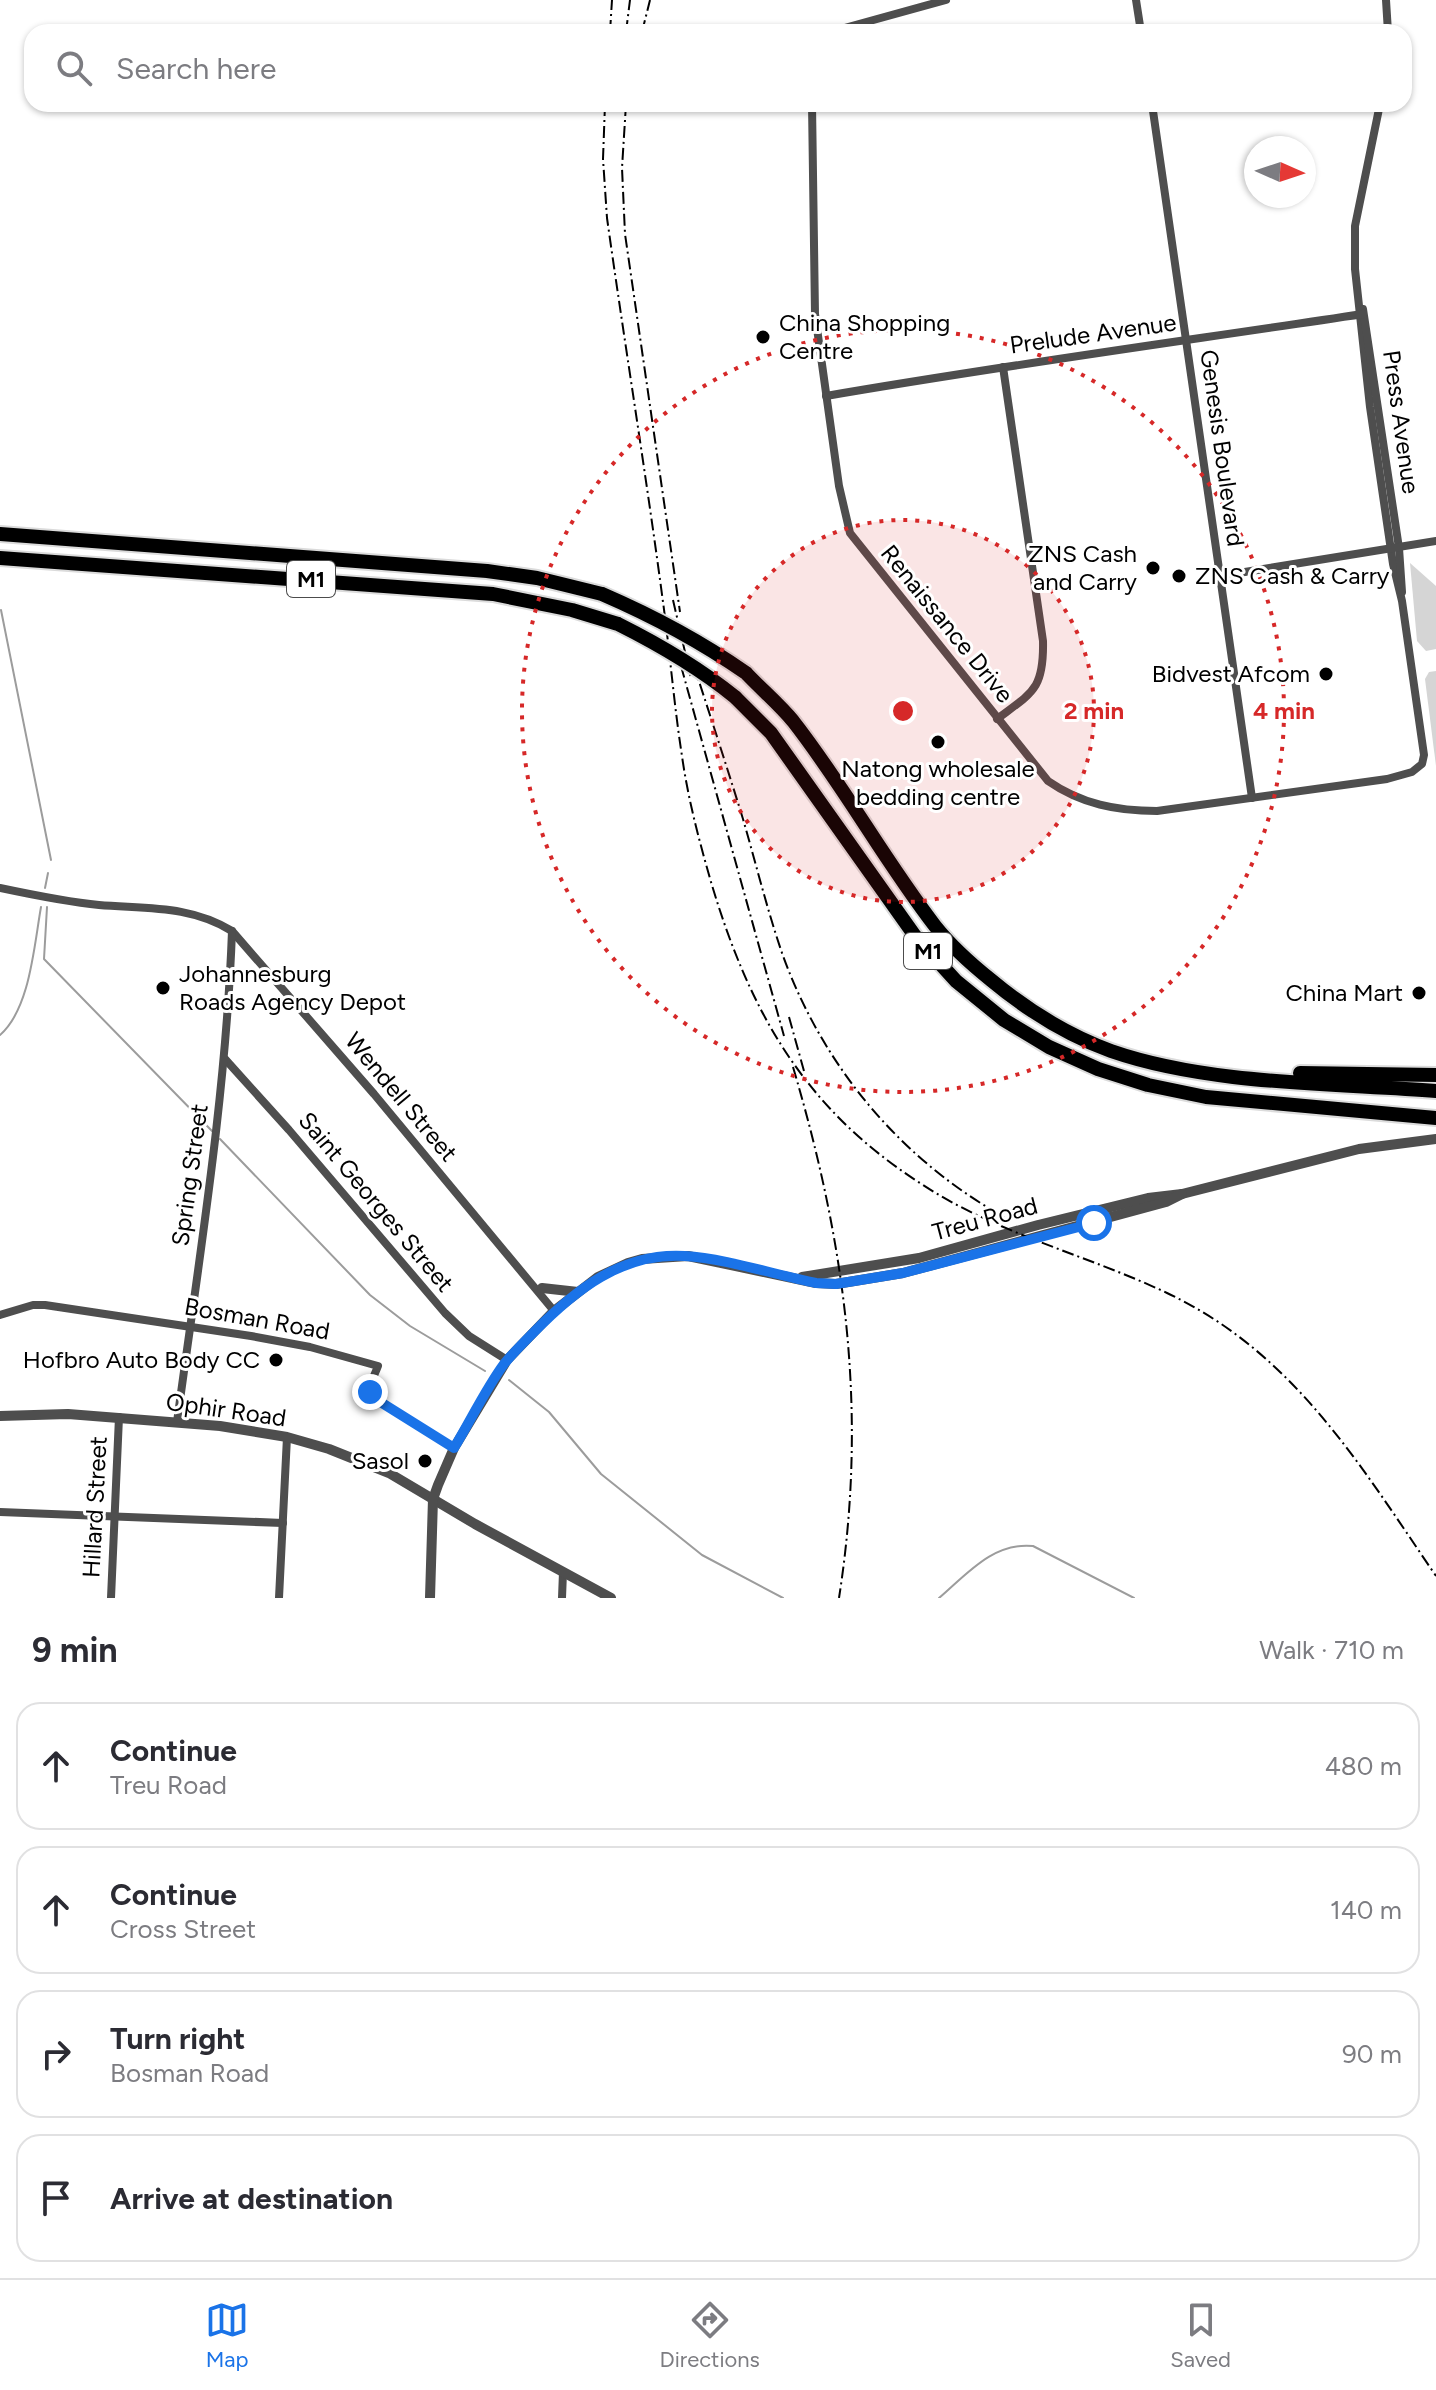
<!DOCTYPE html>
<html lang="en">
<head>
<meta charset="utf-8">
<style>
  body { margin:0; font-family:Figtree,sans-serif; background:#f7f7f7; color:#2b2b33 }
  .compass { position:absolute; left:1244px; top:136px; width:72px; height:72px; border-radius:50%; background:#fff; box-shadow:0 2px 6px #0004; rotate:93deg }
  .stop { position:absolute; width:24px; height:24px; margin:-18px; border:6px solid #1a73e8; border-radius:50%; background:#fff }
  .stop.end { background:#1a73e8; border-color:#fff; box-shadow:0 2px 8px #0008 }
  .list { margin:0; padding:0; list-style:none }
  h2 { display:flex; justify-content:space-between; align-items:center; height:104px; margin:0; padding:0 32px; font-size:34px }
  h2 small { font-size:26px; font-weight:400; color:#7c7c81 }
  .list li { display:grid; grid-template-columns:52px 1fr auto; gap:24px; align-items:center; box-sizing:border-box; height:128px; margin:0 16px 16px; padding:0 16px; border:2px solid #e1e1e2; border-radius:24px }
  .list b { display:block; font-size:30px; white-space:nowrap }
  .list p { margin:0; font-size:26px; white-space:nowrap; color:#7c7c81 }
  .list em { font-size:26px; font-style:normal; color:#7c7c81 }
  .icon { flex:none; width:44px; height:44px; fill:none; stroke:currentColor; stroke-width:2; stroke-linecap:round; stroke-linejoin:round }
  .map { position:relative; flex:none; width:1436px; height:1598px; overflow:hidden }
  .search { position:absolute; background:#fff; box-shadow:0 2px 6px #0004; left:24px; right:24px; top:24px; height:88px; display:flex; align-items:center; gap:20px; box-sizing:border-box; padding:0 28px; border-radius:24px; color:#7c7c81; font-size:30px }
  .sheet { height:680px; background:#fff }
  nav { display:flex; justify-content:space-around; align-items:center; box-sizing:border-box; height:112px; border-top:2px solid #e1e1e2; background:#fff; font-size:22px; color:#7c7c81 }
  nav a { display:grid; justify-items:center; gap:4px }
  nav .on { color:#1a73e8 }
  .map>svg:first-child { display:block }
</style>
</head>
<body>
<div class="map">
<svg width="1436" height="1598" viewBox="0 0 1436 1598">
  <rect width="100%" height="100%" fill="#fff"/>
  <!-- green -->
  <g fill="#d5d5d5">
    <path d="M1410,563L1436,586V649L1426,651L1417,641Z"/>
    <path d="M1436,671V766L1425,679L1429,672Z"/>
  </g>
  <g fill="none" stroke-linecap="round" stroke-linejoin="round">
    <!-- stream -->
    <g stroke="#9c9c9c" stroke-width="2">
      <path d="M1,610L51,860"/>
      <path d="M45,888L48,873"/>
      <path d="M47,907L44,959L212,1131"/>
      <path d="M0,1035C30,1009 34,946 41,907"/>
      <path d="M220,1139L370,1295L410,1326L485,1371"/>
      <path d="M509,1380L549,1412L601,1474L702,1555L783,1598"/>
      <path d="M939,1598C967,1574 993,1542 1033,1546L1134,1598"/>
    </g>
    <defs>
      <g id="motorway">
        <path d="M0,534L487,571L537,578L602,594"/>
        <path d="M0,558L493,594L572,610L618,624"/>
        <path d="M746,673C761,689 779,704 793,721C844,786 884,860 935,926C951,946 971,964 991,980C1027,1010 1067,1035 1111,1051C1209,1085 1332,1083 1436,1091"/>
        <path d="M735,697L771,733L915,936L956,981L1004,1020L1049,1047L1098,1069L1148,1085L1206,1097L1436,1118"/>
        <path d="M1300,1073L1436,1075"/>
      </g>
    </defs>
    <!-- motorway casing -->
    <use href="#motorway" stroke="#dbdbdb" stroke-width="18"/>
    <!-- minor -->
    <g stroke="#4e4e4e" stroke-width="8">
      <path d="M1136,0L1141,32"/>
      <path d="M1386,0L1388,32"/>
      <path d="M830,32L946,0"/>
      <path d="M812,104L815,314L839,486L850,533L1048,781C1081,804 1117,811 1157,811L1387,779L1412,772L1422,764L1424,755L1402,601L1393,564L1370,407L1355,269V226L1380,104"/>
      <path d="M1152,104L1252,798"/>
      <path d="M1363,309L1399,548L1402,592"/>
      <path d="M826,396C1005,365 1184,341 1363,314"/>
      <path d="M1220,576L1436,541"/>
      <path d="M997,719C1033,692 1044,689 1043,641L1003,367"/>
      <path d="M0,888C33,895 66,902 99,905C146,909 190,905 232,931L374,1094L554,1311"/>
      <path d="M225,1059L289,1130L445,1313L469,1336L507,1360"/>
      <path d="M0,1315L33,1305H45L251,1336L310,1347L378,1366C374,1377 366,1388 374,1398L454,1448"/>
      <path d="M177,1422C199,1259 226,1096 232,931"/>
      <path d="M0,1512L283,1523"/>
      <path d="M111,1598L119,1417"/>
      <path d="M279,1598L287,1437"/>
      <path d="M562,1598L563,1572"/>
    </g>
    <!-- tertiary -->
    <g stroke="#4e4e4e" stroke-width="10">
      <path d="M802,1277L919,1258L1038,1225L1148,1198L1182,1194L1359,1149L1436,1139"/>
      <path d="M542,1288L578,1292"/>
      <path d="M0,1416L68,1414L220,1426L287,1437L329,1449L389,1473L475,1524L611,1598"/>
      <path d="M430,1598L433,1499L438,1485L454,1448L507,1360L554,1311L598,1277L628,1263L642,1259L688,1256L816,1283L836,1284L903,1273L1166,1202L1182,1194"/>
    </g>
    <!-- motorway -->
    <use href="#motorway" stroke="#000" stroke-width="14"/>
    <!-- rail -->
    <g stroke="#000" stroke-width="2" stroke-dasharray="12 4 2 4" stroke-linecap="butt">
      <path d="M610,32L612,0"/>
      <path d="M626,32L630,0"/>
      <path d="M642,32L650,0"/>
      <path d="M605,104L603,159L607,218C625,346 646,474 663,602C670,653 674,705 682,756C688,799 699,840 711,882C750,1013 805,1110 923,1185C998,1234 1087,1255 1167,1293C1294,1353 1360,1465 1436,1576"/>
      <path d="M626,104L622,168L625,234L680,612"/>
      <path d="M673,600L691,678"/>
      <path d="M693,663C710,715 727,767 743,819C756,864 767,909 782,953C822,1065 900,1159 1004,1217"/>
      <path d="M681,666L784,1036"/>
      <path d="M789,1017L804,1071"/>
      <path d="M793,1067C846,1246 868,1412 839,1598"/>
    </g>
    <defs>
      <g id="motorway-bridge">
        <path d="M602,594C653,616 700,641 746,673"/>
        <path d="M618,624C660,645 698,667 735,697"/>
      </g>
    </defs>
    <!-- motorway-bridge casing -->
    <use href="#motorway-bridge" stroke="#dbdbdb" stroke-width="18" stroke-linecap="butt"/>
    <!-- motorway-bridge -->
    <use href="#motorway-bridge" stroke="#000" stroke-width="14"/>
  </g>
  <g fill="none" stroke-linecap="round" stroke-linejoin="round">
    <!-- route -->
    <path stroke="#1a73e8" stroke-width="10" d="M370,1392L374,1398L454,1448C471,1420 485,1390 504,1364C513,1353 523,1343 533,1333C575,1290 622,1252 685,1256C724,1258 776,1275 816,1283L836,1284L903,1273L1094,1223"/>
  </g>
  <!-- distance rings -->
  <circle cx="903" cy="711" r="191" fill="#d62828" fill-opacity=".12"/>
  <g fill="none" stroke="#d62828" stroke-width="4" stroke-dasharray="4 8">
    <circle cx="903" cy="711" r="191"/>
    <circle cx="903" cy="711" r="381"/>
  </g>
  <!-- markers -->
  <g fill="#000" stroke="#fff" stroke-width="3">
    <circle cx="763" cy="337" r="8"/>
    <circle cx="1153" cy="568" r="8"/>
    <circle cx="1179" cy="576" r="8"/>
    <circle cx="1326" cy="674" r="8"/>
    <circle cx="938" cy="742" r="8"/>
    <circle cx="163" cy="988" r="8"/>
    <circle cx="1419" cy="993" r="8"/>
    <circle cx="276" cy="1360" r="8"/>
    <circle cx="425" cy="1461" r="8"/>
  </g>
  <g text-anchor="middle" stroke-width="6" stroke-linejoin="round" paint-order="stroke">
    <!-- shield labels -->
    <g fill="#fff" stroke="#4c4c4c" stroke-width="2">
      <rect x="287" y="561" width="48" height="36" rx="6"/>
      <rect x="904" y="933" width="48" height="36" rx="6"/>
    </g>
    <g font-size="22" font-weight="bold" fill="#000">
      <text x="311" y="587">M1</text>
      <text x="928" y="959">M1</text>
    </g>
    <!-- poi labels -->
    <g font-size="24" fill="#000" stroke="#fff" text-anchor="end">
      <text x="779" y="331" text-anchor="start">China Shopping<tspan x="779" dy="28">Centre</tspan></text>
      <text x="1137" y="562">ZNS Cash<tspan x="1137" dy="28">and Carry</tspan></text>
      <text x="1195" y="584" text-anchor="start">ZNS Cash &amp; Carry</text>
      <text x="1310" y="682">Bidvest Afcom</text>
      <text x="938" y="777" text-anchor="middle">Natong wholesale<tspan x="938" dy="28">bedding centre</tspan></text>
      <text x="179" y="982" text-anchor="start">Johannesburg<tspan x="179" dy="28">Roads Agency Depot</tspan></text>
      <text x="1403" y="1001">China Mart</text>
      <text x="260" y="1368">Hofbro Auto Body CC</text>
      <text x="409" y="1469">Sasol</text>
    </g>
    <!-- street labels -->
    <g font-size="24" fill="#000" stroke="#fff">
      <text transform="translate(1093 334) rotate(-8)" y="8">Prelude Avenue</text>
      <text transform="translate(1401 422) rotate(82)" y="8">Press Avenue</text>
      <text transform="translate(1222 448) rotate(82)" y="8">Genesis Boulevard</text>
      <text transform="translate(947 624) rotate(51)" y="8">Renaissance Drive</text>
      <text transform="translate(401 1097) rotate(50)" y="8">Wendell Street</text>
      <text transform="translate(190 1175) rotate(-82)" y="8">Spring Street</text>
      <text transform="translate(376 1202) rotate(50)" y="8">Saint Georges Street</text>
      <text transform="translate(985 1219) rotate(-15)" y="8">Treu Road</text>
      <text transform="translate(257 1319) rotate(10)" y="8">Bosman Road</text>
      <text transform="translate(226 1410) rotate(8)" y="8">Ophir Road</text>
      <text transform="translate(95 1507) rotate(-87)" y="8">Hillard Street</text>
    </g>
  </g>
  <circle cx="903" cy="711" r="12" fill="#d62828" stroke="#fff" stroke-width="4"/>
  <g font-size="24" text-anchor="middle" font-weight="bold" fill="#d62828" stroke="#fff" stroke-width="6" stroke-linejoin="round" paint-order="stroke">
    <text x="1094" y="719">2 min</text>
    <text x="1284" y="719">4 min</text>
  </g>
</svg>
<svg class="compass" viewBox="-18 -18 36 36"><path d="M0-13l5 13h-10z" fill="#e53935"/><path d="M0 13l5-13h-10z" fill="#7c7c81"/></svg>
<div class="stop" style="left:1094px;top:1223px"></div>
<div class="stop end" style="left:370px;top:1392px"></div>
<div class="search"><svg class="icon" aria-label="search" viewBox="0 0 24 24"><circle cx="10" cy="10" r="6"/><path d="M15 15l6 6"/></svg>Search here</div>
</div>
<section class="sheet">
<h2>9 min<small>Walk · 710 m</small></h2>
<ul class="list">
<li><svg class="icon" aria-label="ahead" viewBox="0 0 24 24"><path d="M12 20V5M6 11l6-6 6 6"/></svg><div><b>Continue</b><p>Treu Road</p></div><em>480 m</em></li>
<li><svg class="icon" aria-label="ahead" viewBox="0 0 24 24"><path d="M12 20V5M6 11l6-6 6 6"/></svg><div><b>Continue</b><p>Cross Street</p></div><em>140 m</em></li>
<li><svg class="icon" aria-label="right" viewBox="0 0 24 24"><path d="M7 20v-9h11M14 6l5 5-5 5"/></svg><div><b>Turn right</b><p>Bosman Road</p></div><em>90 m</em></li>
<li><svg class="icon" aria-label="arrive" viewBox="0 0 24 24"><path d="M6 21V4h12l-3 4 3 4H6"/></svg><div><b>Arrive at destination</b></div></li>
</ul>
</section>
<nav>
<a class="on"><svg class="icon" aria-label="map" viewBox="0 0 24 24"><path d="M3 6l6-2 6 2 6-2v14l-6 2-6-2-6 2zM9 4v14M15 6v14"/></svg>Map</a>
<a><svg class="icon" aria-label="directions" viewBox="0 0 24 24"><path d="M12 3l9 9-9 9-9-9zM9 14v-3h6M13 9l2 2-2 2"/></svg>Directions</a>
<a><svg class="icon" aria-label="saved" viewBox="0 0 24 24"><path d="M7 4h10v16l-5-4-5 4z"/></svg>Saved</a>
</nav>
</body>
</html>
